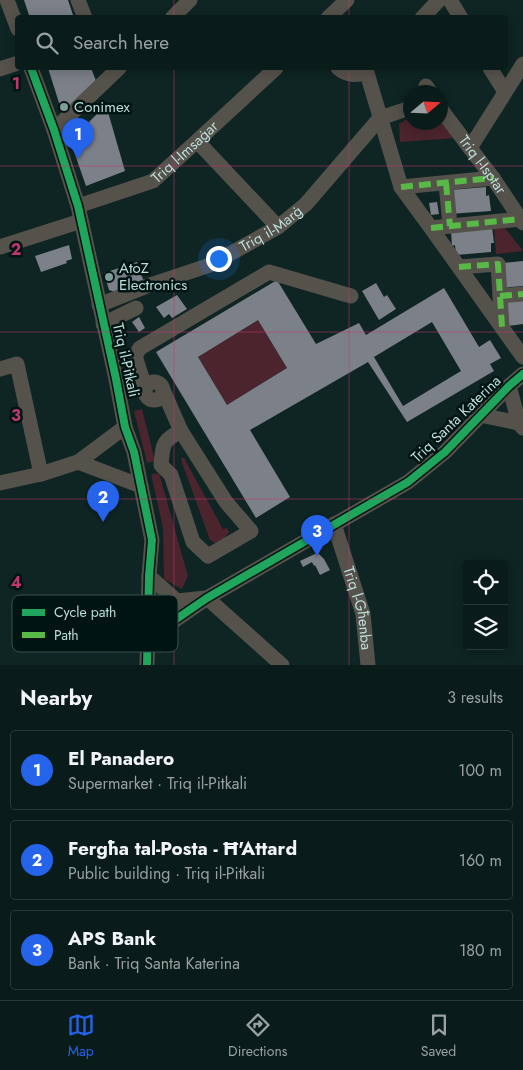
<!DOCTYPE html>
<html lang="en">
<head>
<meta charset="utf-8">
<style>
  body { margin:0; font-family:Jost,sans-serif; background:#182927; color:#f1f3f6 }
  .controls { position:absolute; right:15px; bottom:15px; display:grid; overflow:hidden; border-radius:5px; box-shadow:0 2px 12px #0003 }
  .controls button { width:45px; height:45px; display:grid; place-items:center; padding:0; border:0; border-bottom:1px solid #2a3a39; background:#0a1c1a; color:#f1f3f6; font:25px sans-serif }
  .compass { position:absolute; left:403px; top:85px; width:45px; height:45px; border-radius:50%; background:#0a1c1a; box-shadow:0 2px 12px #0003; rotate:71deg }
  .you { position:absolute; left:218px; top:258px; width:18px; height:18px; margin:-12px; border:4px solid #fff; border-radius:50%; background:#1a73e8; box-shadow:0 0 0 8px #1a73e833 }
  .badge { display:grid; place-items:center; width:32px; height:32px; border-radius:50%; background:#2563eb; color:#fff; font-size:16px; font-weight:700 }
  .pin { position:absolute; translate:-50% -41px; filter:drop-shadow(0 1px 2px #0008) }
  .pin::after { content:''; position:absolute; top:26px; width:18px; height:15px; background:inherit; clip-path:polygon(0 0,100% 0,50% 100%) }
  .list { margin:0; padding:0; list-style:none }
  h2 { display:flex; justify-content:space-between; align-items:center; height:65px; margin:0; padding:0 20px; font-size:21px }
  h2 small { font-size:16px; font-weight:400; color:#99a1a2 }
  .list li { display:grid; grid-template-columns:32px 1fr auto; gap:15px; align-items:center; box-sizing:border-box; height:80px; margin:0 10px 10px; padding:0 10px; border:1px solid #2a3a39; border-radius:5px }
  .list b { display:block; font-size:19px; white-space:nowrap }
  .list p { margin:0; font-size:16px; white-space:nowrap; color:#99a1a2 }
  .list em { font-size:16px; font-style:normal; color:#99a1a2 }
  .icon { flex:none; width:28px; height:28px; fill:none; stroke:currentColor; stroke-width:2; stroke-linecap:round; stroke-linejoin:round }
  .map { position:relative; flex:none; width:523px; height:665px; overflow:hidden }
  .search { position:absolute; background:#0a1c1a; box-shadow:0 2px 12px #0003; left:15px; right:15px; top:15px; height:55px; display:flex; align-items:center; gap:12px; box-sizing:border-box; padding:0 18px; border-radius:5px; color:#99a1a2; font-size:19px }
  .sheet { height:335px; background:#0a1c1a }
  nav { display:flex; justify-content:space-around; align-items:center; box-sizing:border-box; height:70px; border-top:1px solid #2a3a39; background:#0a1c1a; font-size:14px; color:#99a1a2 }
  nav a { display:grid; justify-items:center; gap:2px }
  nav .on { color:#2563eb }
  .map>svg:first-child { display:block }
</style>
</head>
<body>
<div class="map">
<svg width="523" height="665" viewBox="0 0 523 665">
  <rect width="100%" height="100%" fill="#0e2523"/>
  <!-- green -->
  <g fill="#4b242d">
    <path d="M410,117V122H440L441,118L456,138L400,142L399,124Z"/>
    <path d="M494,228H505L523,251L496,254Z"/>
    <path d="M258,320L287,368L227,405L198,357Z"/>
    <path d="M142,409L155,461L147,463L134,411Z"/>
    <path d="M182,457L184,458L223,529L227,528L229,532L224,539L215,543L210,540L181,460Z"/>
    <path d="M159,473L188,576L182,589L164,579L163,528L151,474Z"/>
  </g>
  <!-- building -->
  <g fill="#7b8089" fill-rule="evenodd">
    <path d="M24,0H68L74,18H30Z"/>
    <path d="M48,68H91L96,81L66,110L61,109Z"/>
    <path d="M106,105L125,171L86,186L71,143L73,142L75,136Z"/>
    <path d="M486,187V196L489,195L491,211L449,214L450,190Z"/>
    <path d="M437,202L439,214L431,215L429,203Z"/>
    <path d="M492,227L494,243H491V252L456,255L455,245L452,246L451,231Z"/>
    <path d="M69,245L72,259L66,261L67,263L41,272L35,256Z"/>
    <path d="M523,261V286L501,288L502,263Z"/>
    <path d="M137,262L144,282L115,292L109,290L104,273Z"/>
    <path d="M277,280L316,344L359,323L366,335L444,288L479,347L490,340L501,358L490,364L494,371L407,422L368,362L250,430L290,497L256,518L156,352ZM258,320L287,368L227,405L198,357ZM432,322L461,371L403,406L374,357Z"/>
    <path d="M376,283L384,297L387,295L396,309L379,320L362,291Z"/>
    <path d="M177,295L187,309L172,318L169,314L164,318L156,307Z"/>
    <path d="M523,300V324L508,326L502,301Z"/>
    <path d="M139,317L145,328L139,332L132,322Z"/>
    <path d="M317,553L319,554L324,559L330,570L320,575L315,565L314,566L312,562L303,567L300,561Z"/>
  </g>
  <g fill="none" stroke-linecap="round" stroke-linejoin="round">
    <!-- minor -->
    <g stroke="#55524c" stroke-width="15">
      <path d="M7,0L18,29"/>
      <path d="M78,0L85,18"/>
      <path d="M450,0L461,18"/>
      <path d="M172,18L190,0"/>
      <path d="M328,18L347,0"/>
      <path d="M422,18L439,0"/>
      <path d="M31,68L54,130L78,206L116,379L125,427L134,452L152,540L149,576L147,665"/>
      <path d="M338,68C347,76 356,75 367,73L401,187L431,228L523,357"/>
      <path d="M490,68L505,92"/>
      <path d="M0,69L18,63"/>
      <path d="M426,86L430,92"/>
      <path id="s1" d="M440,108L470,148L493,178L523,223"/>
      <path d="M54,130L119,68"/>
      <path d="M197,141L278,227"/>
      <path d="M470,148L523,64"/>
      <path d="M446,183L450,226"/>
      <path d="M401,187L493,178"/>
      <path id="s2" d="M78,206L153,181L197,141L276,68"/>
      <path d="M431,228L520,219"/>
      <path d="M0,247L81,221"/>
      <path d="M459,267L498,264L502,327"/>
      <path d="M500,296L523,294"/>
      <path id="s3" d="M99,305L147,286L210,265L278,227L306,204L380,118L410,108"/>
      <path d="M103,324L136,308"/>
      <path d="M0,369L17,364L41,474"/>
      <circle cx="154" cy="391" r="9"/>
      <path d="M509,386L519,423L523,428"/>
      <path d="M145,387L135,356L140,348L269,272L351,296"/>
      <path d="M163,390L181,431"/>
      <path d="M480,415L519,423"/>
      <path d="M181,431L226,502L251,531L208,556L193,542L171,475L161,465C163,444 162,441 181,431Z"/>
      <path d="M78,462L141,486"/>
      <path d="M0,483L41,474L78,462L125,427"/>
      <path id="s4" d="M334,524L363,614L368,665"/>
      <path d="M149,576L177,601"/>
      <path d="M207,598L282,665"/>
      <path d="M149,603L177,601L206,598"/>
      <path d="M148,645L175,620L207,598L408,482L445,452L509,386L523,374"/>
    </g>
    <!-- quiet -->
    <g stroke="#58b947" stroke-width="6" stroke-dasharray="12 6" stroke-linecap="butt">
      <path d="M446,183L450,226"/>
      <path d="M401,187L493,178"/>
      <path d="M431,228L520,219"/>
      <path d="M459,267L498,264L502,327"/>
      <path d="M500,296L523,294"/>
    </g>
    <defs>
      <g id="cycleway">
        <path d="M31,68L54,130L78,206L116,379L125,427L134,452L152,540L149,576L147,665"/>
        <path d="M148,645L175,620L207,598L408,482L445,452L509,386L523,374"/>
      </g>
    </defs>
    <!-- cycleway casing -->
    <use href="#cycleway" stroke="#001412" stroke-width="11"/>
    <!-- cycleway -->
    <use href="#cycleway" stroke="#20a55d" stroke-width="8"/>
  </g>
  <!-- grid -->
  <path fill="none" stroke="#c1366e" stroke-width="1" stroke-opacity="0.55" d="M174,0V18M349,0V18M174,68V665M349,68V665M0,166H523M0,332H523M0,499H523"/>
  <!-- markers -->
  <g fill="#7f9d9a" stroke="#001412" stroke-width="2">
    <circle cx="64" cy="107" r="5"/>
    <circle cx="109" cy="277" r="5"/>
  </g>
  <g text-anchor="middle" stroke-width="5" stroke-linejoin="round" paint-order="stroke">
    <!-- poi labels -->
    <g font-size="15" fill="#bcdeda" stroke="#001412" text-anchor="start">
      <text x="74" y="112">Conimex</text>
      <text x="119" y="273">AtoZ<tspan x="119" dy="17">Electronics</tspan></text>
    </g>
    <!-- street labels -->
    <g font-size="15" fill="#bcdeda" stroke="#001412">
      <text dy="5" stroke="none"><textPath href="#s2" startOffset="122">Triq l-Imsaġar</textPath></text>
      <text dy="5" stroke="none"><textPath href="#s1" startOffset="71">Triq l-Isptar</textPath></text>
      <text dy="5" stroke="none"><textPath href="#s3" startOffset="189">Triq il-Marġ</textPath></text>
      <text transform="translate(126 360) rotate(77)" y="5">Triq il-Pitkali</text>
      <text transform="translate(456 419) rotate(-44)" y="5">Triq Santa Katerina</text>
      <text dy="5" stroke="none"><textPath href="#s4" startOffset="88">Triq l-Għenba</textPath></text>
    </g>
  </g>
  <!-- legend -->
  <rect x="12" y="595" width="166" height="57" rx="8" fill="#001412" stroke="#38514e" stroke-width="1"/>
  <rect x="22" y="609" width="23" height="7" fill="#20a55d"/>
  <rect x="22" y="632" width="23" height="6" fill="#58b947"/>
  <g font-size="14" fill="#bcdeda">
    <text x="54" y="617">Cycle path</text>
    <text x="54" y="640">Path</text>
  </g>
  <g font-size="16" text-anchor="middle" font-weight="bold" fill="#c1366e" stroke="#001412" stroke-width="5" stroke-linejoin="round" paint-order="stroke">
    <text x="16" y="89">1</text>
    <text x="16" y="255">2</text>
    <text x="16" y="421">3</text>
    <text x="16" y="588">4</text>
  </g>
</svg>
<div class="controls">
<button><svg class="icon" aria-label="locate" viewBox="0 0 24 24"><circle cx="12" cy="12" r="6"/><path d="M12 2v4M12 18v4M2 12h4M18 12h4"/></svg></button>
<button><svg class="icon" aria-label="layers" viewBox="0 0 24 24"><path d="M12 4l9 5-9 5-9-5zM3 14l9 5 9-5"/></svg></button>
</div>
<svg class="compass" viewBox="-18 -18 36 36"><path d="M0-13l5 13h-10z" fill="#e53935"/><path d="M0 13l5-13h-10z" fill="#99a1a2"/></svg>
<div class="you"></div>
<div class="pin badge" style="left:78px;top:159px">1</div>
<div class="pin badge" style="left:103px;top:522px">2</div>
<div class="pin badge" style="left:317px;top:556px">3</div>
<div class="search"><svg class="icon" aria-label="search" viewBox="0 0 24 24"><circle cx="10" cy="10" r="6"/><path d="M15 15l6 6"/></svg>Search here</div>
</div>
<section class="sheet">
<h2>Nearby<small>3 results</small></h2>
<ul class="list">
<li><span class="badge">1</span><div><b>El Panadero</b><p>Supermarket · Triq il-Pitkali</p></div><em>100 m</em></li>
<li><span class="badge">2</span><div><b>Fergħa tal-Posta - Ħ'Attard</b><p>Public building · Triq il-Pitkali</p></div><em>160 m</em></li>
<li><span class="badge">3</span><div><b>APS Bank</b><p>Bank · Triq Santa Katerina</p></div><em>180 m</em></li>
</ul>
</section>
<nav>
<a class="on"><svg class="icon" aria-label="map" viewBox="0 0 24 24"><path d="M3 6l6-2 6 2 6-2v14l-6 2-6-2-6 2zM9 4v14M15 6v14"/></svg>Map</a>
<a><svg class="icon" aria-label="directions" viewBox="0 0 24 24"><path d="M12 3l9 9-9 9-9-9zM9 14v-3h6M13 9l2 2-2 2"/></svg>Directions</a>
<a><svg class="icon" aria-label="saved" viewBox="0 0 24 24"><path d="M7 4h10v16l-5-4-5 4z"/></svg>Saved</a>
</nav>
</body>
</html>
